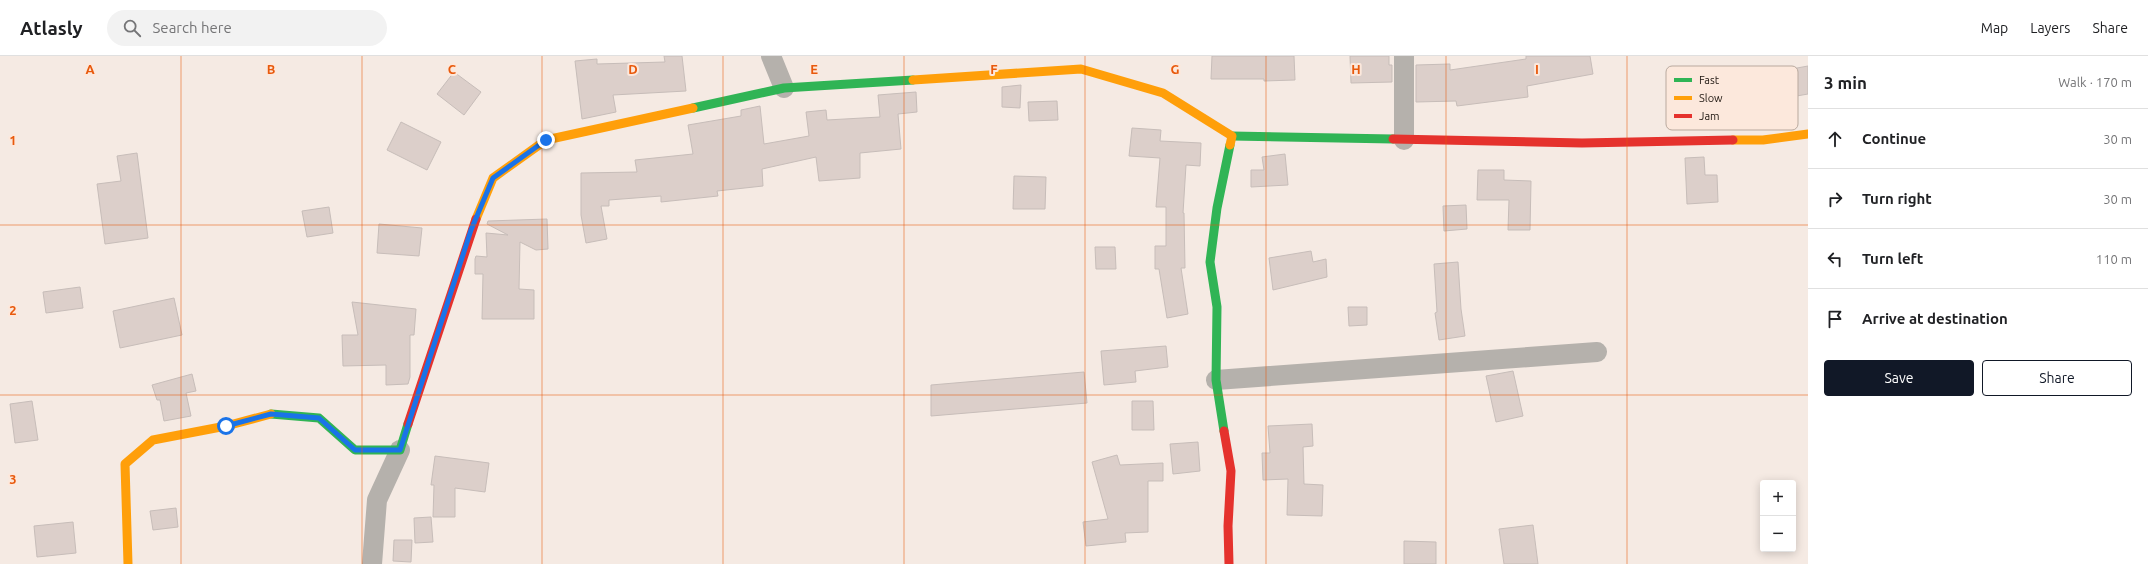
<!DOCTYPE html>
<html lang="en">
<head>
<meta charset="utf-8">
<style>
  body { margin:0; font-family:Ubuntu,sans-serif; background:#f2f2f2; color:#202124 }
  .controls { position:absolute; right:12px; bottom:12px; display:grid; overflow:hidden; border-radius:4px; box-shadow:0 2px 10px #0003 }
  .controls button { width:36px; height:36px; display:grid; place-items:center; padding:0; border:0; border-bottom:1px solid #e0e0e0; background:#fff; color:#202124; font:20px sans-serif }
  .stop { position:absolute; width:12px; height:12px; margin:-9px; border:3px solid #1a73e8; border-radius:50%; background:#fff }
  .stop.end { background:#1a73e8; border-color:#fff; box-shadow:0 1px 4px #0008 }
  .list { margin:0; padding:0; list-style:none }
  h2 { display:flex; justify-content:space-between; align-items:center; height:52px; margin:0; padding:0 16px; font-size:17px }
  h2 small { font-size:13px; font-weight:400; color:#757577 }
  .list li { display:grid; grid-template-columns:26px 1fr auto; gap:12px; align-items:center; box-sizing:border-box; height:60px; padding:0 16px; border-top:1px solid #e0e0e0 }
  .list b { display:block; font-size:15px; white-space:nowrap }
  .list em { font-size:13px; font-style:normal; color:#757577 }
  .actions { display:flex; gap:8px; padding:12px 16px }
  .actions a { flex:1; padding:9px 0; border:1px solid #111827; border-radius:4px; text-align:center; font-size:14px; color:#111827 }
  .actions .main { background:#111827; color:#fff }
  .icon { flex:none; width:22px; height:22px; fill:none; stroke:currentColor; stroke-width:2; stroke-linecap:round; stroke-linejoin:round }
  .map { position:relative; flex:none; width:1808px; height:508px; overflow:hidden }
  header { display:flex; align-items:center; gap:24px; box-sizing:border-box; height:56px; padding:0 20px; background:#fff; border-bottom:1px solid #e0e0e0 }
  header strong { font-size:19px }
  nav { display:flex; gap:22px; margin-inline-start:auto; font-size:14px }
  .search { width:280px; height:36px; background:#f2f2f2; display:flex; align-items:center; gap:10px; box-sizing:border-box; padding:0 14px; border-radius:22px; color:#757577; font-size:15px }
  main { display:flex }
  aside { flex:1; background:#fff }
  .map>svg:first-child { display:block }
</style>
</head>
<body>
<header>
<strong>Atlasly</strong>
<div class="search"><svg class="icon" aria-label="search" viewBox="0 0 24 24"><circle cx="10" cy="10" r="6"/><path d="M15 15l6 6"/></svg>Search here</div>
<nav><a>Map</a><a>Layers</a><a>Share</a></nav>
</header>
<main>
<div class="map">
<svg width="1808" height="508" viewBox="0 0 1808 508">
  <rect width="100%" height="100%" fill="#f5eae3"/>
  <!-- building -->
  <g fill="#dccfca" stroke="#c7bdb9">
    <path d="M664,0H682L686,35L613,39L616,56L582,63L575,5L597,3V8L665,6Z"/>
    <path d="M1212,0H1294L1295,24L1264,25V23H1211Z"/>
    <path d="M1350,0H1389V9H1392V26L1351,27Z"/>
    <path d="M1526,0H1590L1593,18L1527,30L1528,41L1457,50L1456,45L1416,46V9L1450,8V14L1526,3Z"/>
    <path d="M1808,10V38L1791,41L1786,14Z"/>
    <path d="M454,16L481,36L464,59L437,38Z"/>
    <path d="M1021,29L1020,52L1002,51V31Z"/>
    <path d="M916,36L917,56L898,58L901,93L860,97V122L819,125L816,101L762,113L763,130L717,135L718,140L661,146V140L609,144V150H601L607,183L586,187L581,159V117L637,116L635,104L693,98L688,69L741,60V54L760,50L764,88L809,80L806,56L826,54L827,64L880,61L878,39Z"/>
    <path d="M1057,45L1058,64L1029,65L1028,46Z"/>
    <path d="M401,66L441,86L427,114L387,94Z"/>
    <path d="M1132,72L1161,74L1160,85L1201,87L1200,110L1186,109L1183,157H1184L1185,212H1181L1188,258L1167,262L1159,213H1155V190H1166V151H1156L1160,102L1129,100Z"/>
    <path d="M137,97L148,182L105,188L97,128L121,125L117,100Z"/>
    <path d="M1285,98L1288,129L1251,131V114H1264L1262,101Z"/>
    <path d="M1704,101L1705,119H1717L1718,146L1687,148L1685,102Z"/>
    <path d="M1478,114H1504V124L1531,125L1530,174H1508L1509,144H1477Z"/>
    <path d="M1014,120L1046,121L1045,153H1013Z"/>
    <path d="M1466,149L1467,173L1444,175L1443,150Z"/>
    <path d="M329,151L333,177L307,181L302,155Z"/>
    <path d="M547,163L548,193L536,194L520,186L519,233L534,234V263H482L483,218H475V203L476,200L487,201L486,177L508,179L487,168L488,165Z"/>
    <path d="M379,168L422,172L419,200L377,197Z"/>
    <path d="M1095,191H1115L1116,213H1096Z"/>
    <path d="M1311,195L1313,206L1326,203L1327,221L1273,234L1269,202Z"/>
    <path d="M1458,206L1461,253L1465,280L1439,284L1435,257L1437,256L1434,208Z"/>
    <path d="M80,231L83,252L46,257L43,236Z"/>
    <path d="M174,242L182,279L120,292L113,255Z"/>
    <path d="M352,246L416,253L414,279H410V321L408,328L386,329V309L343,310L342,279H358Z"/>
    <path d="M1348,251H1367V269L1349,270Z"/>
    <path d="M1166,290L1168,311L1135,315L1136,326L1104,329L1101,295Z"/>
    <path d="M1513,315L1523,360L1496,366L1486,320Z"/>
    <path d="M1084,316L1087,347L931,360V329Z"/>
    <path d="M192,318L196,335L186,337L191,360L164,365L160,344H157L152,329Z"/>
    <path d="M32,345L38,384L15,387L10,348Z"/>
    <path d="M1132,345H1153L1154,374H1132Z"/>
    <path d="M1312,368L1313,390L1303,391L1304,428L1323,429L1322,460L1287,459L1288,423L1263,424L1262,397H1270L1268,370Z"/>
    <path d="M1198,386L1200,415L1173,418L1170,388Z"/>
    <path d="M1117,399L1120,409L1163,407V425H1148V476L1125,477L1126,486L1086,490L1083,466L1108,463L1092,406Z"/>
    <path d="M435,400L489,407L485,436L455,432V461H433L434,429H431Z"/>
    <path d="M176,452L178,471L153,474L150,455Z"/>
    <path d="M431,461L433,486L415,487L414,462Z"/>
    <path d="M73,466L76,497L37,501L34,470Z"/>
    <path d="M1533,469L1538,508H1504L1499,473Z"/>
    <path d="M394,484H412L411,506L393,505Z"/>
    <path d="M1404,485L1436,486V508H1404Z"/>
  </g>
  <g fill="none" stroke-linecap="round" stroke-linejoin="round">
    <!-- street -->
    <g stroke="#b5b1ac" stroke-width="20">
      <path d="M771,0L784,32"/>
      <path d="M1404,84V0"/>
      <path d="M1216,324L1597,296"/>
      <path d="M372,508L377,444L400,394"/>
    </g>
    <!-- fast -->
    <g stroke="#30b455" stroke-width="9">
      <path d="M693,52L784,32L913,24"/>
      <path d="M1232,80L1393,83"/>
      <path d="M271,358L319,362L355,394H400L408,368"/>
      <path d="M1224,375L1216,324L1217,251L1210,206L1217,152L1230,89"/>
    </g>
    <!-- slow -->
    <g stroke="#ff9f0a" stroke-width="9">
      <path d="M913,24L1081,13L1163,37L1232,80L1230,89"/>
      <path d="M1733,84H1763L1808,78"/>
      <path d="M476,163L493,122L546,84L693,52"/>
      <path d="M128,508L125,408L153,384L226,370L271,358"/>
    </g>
    <!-- jam -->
    <g stroke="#e5322d" stroke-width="9">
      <path d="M1393,83L1582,87L1733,84"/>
      <path d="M408,368L476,163"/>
      <path d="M1224,375L1231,415L1228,470L1229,508"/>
    </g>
  </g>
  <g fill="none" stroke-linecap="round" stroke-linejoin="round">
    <!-- route -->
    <path stroke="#1a73e8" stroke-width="5" d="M226,370L271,358L319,362L355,394H400L471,174L493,122L546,84"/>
  </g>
  <!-- grid -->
  <path fill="none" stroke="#e8590c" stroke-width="1" stroke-opacity="0.55" d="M181,0V508M362,0V508M542,0V508M723,0V508M904,0V508M1085,0V508M1266,0V508M1446,0V508M1627,0V508M0,169H1808M0,339H1808"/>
  <!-- legend -->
  <rect x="1666" y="10" width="132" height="64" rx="6" fill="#fce8dc" stroke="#b9a99e" stroke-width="1"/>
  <rect x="1674" y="22" width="18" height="4" fill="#30b455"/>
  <rect x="1674" y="40" width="18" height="4" fill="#ff9f0a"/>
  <rect x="1674" y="58" width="18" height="4" fill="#e5322d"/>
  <g font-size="11" fill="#1d150f">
    <text x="1699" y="28">Fast</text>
    <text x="1699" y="46">Slow</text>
    <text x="1699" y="64">Jam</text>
  </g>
  <g font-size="13" text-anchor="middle" font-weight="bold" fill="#e8590c" stroke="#fce8dc" stroke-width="4" stroke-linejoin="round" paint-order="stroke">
    <text x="90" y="18">A</text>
    <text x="271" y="18">B</text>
    <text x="452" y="18">C</text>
    <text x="633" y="18">D</text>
    <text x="814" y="18">E</text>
    <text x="994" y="18">F</text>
    <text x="1175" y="18">G</text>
    <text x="1356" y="18">H</text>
    <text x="1537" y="18">I</text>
    <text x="13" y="89">1</text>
    <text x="13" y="259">2</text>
    <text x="13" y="428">3</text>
  </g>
</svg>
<div class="controls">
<button>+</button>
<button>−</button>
</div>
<div class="stop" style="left:226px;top:370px"></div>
<div class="stop end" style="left:546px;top:84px"></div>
</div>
<aside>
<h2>3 min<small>Walk · 170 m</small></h2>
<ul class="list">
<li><svg class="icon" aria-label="ahead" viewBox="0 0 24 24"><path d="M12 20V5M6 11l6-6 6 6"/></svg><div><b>Continue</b></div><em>30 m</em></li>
<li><svg class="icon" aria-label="right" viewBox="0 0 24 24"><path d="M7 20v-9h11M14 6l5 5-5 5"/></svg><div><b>Turn right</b></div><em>30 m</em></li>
<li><svg class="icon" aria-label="left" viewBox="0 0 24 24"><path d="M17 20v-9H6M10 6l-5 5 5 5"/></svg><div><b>Turn left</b></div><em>110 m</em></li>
<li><svg class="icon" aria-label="arrive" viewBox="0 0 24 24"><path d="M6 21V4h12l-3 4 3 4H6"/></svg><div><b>Arrive at destination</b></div></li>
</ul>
<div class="actions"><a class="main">Save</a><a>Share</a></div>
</aside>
</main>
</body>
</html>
